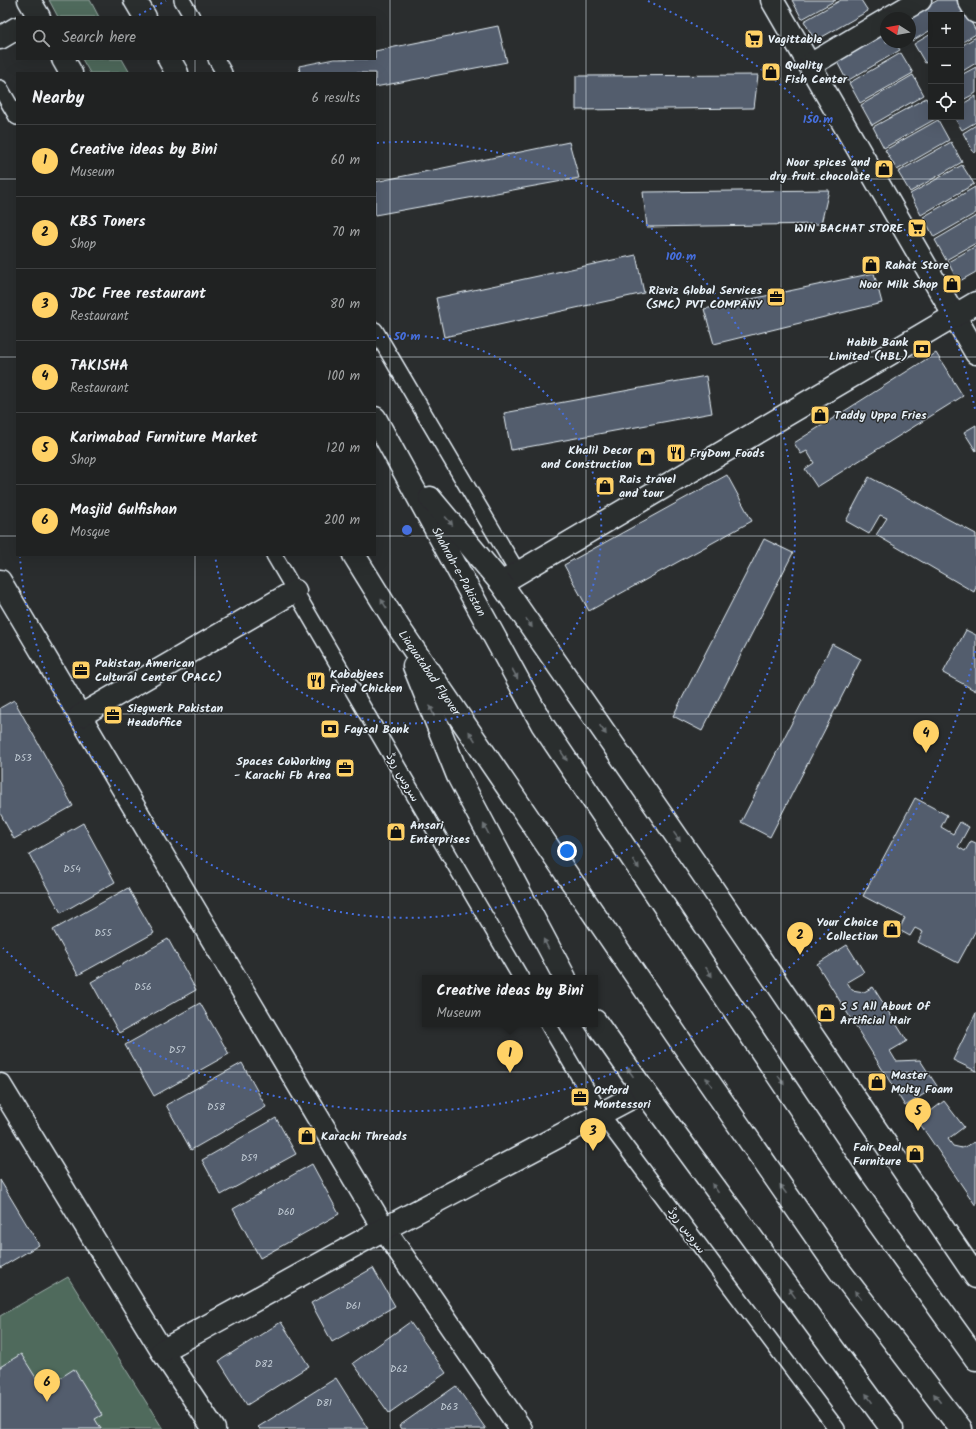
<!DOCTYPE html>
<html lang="en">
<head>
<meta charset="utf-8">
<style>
  body { margin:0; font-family:Kalam,"Playpen Sans Arabic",sans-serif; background:#2d2f2f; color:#f1f3f6 }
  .controls { position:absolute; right:12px; top:12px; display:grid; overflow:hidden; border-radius:0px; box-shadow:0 4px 16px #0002 }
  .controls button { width:36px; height:36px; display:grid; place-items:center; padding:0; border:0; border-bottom:1px solid #3d3f40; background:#202222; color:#f1f3f6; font:20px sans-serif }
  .compass { position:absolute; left:880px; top:12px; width:36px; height:36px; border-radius:50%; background:#202222; box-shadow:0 4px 16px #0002; rotate:281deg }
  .you { position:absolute; left:567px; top:851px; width:14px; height:14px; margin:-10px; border:3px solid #fff; border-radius:50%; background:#1a73e8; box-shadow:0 0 0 6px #1a73e833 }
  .badge { display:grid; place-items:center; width:26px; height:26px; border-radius:50%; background:#ffd166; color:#111; font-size:13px; font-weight:700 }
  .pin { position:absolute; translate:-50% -33px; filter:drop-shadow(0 1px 2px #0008) }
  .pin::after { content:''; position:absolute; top:21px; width:14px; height:12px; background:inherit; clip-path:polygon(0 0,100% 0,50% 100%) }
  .popup { position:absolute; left:422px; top:975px; width:176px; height:52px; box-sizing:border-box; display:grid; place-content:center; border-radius:0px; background:#202222; filter:drop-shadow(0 1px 3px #0005); font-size:13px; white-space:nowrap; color:#a2a4a5 }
  .popup b { font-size:15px; color:#f1f3f6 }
  .popup::after { content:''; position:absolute; left:50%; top:100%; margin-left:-8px; border:8px solid transparent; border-top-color:#202222 }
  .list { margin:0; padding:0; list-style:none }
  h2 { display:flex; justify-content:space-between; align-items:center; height:52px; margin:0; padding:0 16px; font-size:17px }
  h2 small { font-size:13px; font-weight:400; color:#a2a4a5 }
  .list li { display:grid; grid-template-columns:26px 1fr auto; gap:12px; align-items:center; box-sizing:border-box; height:72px; padding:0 16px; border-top:1px solid #3d3f40 }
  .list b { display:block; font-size:15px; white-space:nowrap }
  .list p { margin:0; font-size:13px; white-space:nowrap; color:#a2a4a5 }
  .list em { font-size:13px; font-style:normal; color:#a2a4a5 }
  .icon { flex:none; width:22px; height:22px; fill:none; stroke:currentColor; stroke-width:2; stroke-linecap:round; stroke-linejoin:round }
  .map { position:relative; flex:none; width:976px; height:1429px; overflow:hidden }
  .search { position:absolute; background:#202222; box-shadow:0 4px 16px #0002; left:16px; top:16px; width:360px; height:44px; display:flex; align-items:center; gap:10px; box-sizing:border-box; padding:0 14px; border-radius:0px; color:#a2a4a5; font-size:15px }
  .panel { position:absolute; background:#202222; box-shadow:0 4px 16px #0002; left:16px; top:72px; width:360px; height:484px; border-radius:0px }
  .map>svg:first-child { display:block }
</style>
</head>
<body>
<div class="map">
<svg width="976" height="1429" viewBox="0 0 976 1429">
  <rect width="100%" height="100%" fill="#2a2d2e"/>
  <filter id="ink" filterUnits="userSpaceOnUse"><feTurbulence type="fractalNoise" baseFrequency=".025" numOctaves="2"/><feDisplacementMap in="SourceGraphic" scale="8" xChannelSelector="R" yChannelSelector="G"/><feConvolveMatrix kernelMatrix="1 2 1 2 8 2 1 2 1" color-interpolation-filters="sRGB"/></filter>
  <g filter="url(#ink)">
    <!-- green -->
    <g fill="#506b5b" stroke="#9caeaa">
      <path d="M49,0H90L99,17H58Z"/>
      <path d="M82,59H122L130,73H90Z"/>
      <path d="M68,1277L163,1429H0V1316Z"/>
    </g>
    <!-- building -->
    <g fill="#525d6d" stroke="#e8f1f8">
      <path d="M792,0H836L802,19Z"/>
      <path d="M841,0H861L868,11L815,41L804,21Z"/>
      <path d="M938,0H959L965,11L958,15H931V30L912,41L910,37V18H907Z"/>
      <path d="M966,13L976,31V34L961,43V16Z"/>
      <path d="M498,26L507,62L375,87V73H300L299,66L334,59H375V51Z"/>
      <path d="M886,32V42H895L900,50L847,81L836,60Z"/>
      <path d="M931,34V60L925,63L914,44Z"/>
      <path d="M976,37V63L961,72V46Z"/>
      <path d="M901,53L913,73L860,103L849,83Z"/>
      <path d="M976,67V93L961,101V75Z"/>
      <path d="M758,75L754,108L576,110V76Z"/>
      <path d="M913,75L924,95L872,125L861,105Z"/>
      <path d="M976,96V122L962,130L954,117H961V105Z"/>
      <path d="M926,98L931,107V117L937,118L884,148L873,127Z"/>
      <path d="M938,120L949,140L897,170L885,150Z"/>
      <path d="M976,125V152L974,153L963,133Z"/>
      <path d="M569,142L579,178L375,215V182Z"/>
      <path d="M951,142L962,162L910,192L898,172Z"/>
      <path d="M962,165L974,184L921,215L910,194Z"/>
      <path d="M975,187L976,213L934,237L923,217Z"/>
      <path d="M829,190L821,224L647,227L643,192Z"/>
      <path d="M976,216V243L946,260L935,240Z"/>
      <path d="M976,246V272L958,282L948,262Z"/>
      <path d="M636,255L644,293L444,337L436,298Z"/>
      <path d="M874,273L882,303L714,344L704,309Z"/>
      <path d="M936,353L963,396L817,487L805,469L814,463L807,451L801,454L794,443Z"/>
      <path d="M706,376L712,413L511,450L504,413Z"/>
      <path d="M976,425V451L964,432Z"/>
      <path d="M727,475L752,521L589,611L564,565Z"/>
      <path d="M869,477L976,534V587L974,592L876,535L887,518L880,515L869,534L846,521Z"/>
      <path d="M764,539L793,553L702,731L673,716Z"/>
      <path d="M966,630L976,635V691L943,673Z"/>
      <path d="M832,644L861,659L770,837L741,822Z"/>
      <path d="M14,700L73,806L14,839L0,813V708Z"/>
      <path d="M915,798L947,815L941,827L953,834L960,822L969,827L958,847L965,851L971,841L976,843V930L958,963L918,942L923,932L915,928L910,936L899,930L905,918L863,896Z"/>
      <path d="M83,823L115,882L61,913L29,854Z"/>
      <path d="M128,888L154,933L78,975L53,930Z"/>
      <path d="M168,939L196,990L119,1033L91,982Z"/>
      <path d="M847,945L864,972L847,982L852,990L864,992L873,987L907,1041L890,1051L896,1061L920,1060L937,1086L905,1106L817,964Z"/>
      <path d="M200,1003L229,1054L154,1096L125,1045Z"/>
      <path d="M976,1013V1071L953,1060Z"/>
      <path d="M242,1063L266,1107L191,1150L166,1105Z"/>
      <path d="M944,1101L964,1127L948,1139L953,1146L962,1148L975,1142L976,1144V1206L918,1121Z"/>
      <path d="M276,1118L296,1154L221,1195L202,1160Z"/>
      <path d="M312,1164L339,1214L260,1258L233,1209Z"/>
      <path d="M0,1180L39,1245L0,1268Z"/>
      <path d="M373,1268L395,1306L332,1342L311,1303Z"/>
      <path d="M281,1322L309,1366L247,1405L219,1361Z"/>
      <path d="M410,1322L446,1373L389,1413L353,1363Z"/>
      <path d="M21,1354L43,1389L74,1369L102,1415L95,1419L101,1429H0V1367Z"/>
      <path d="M336,1378L368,1429H260L258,1427Z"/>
      <path d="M456,1386L486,1429H401L399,1426Z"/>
    </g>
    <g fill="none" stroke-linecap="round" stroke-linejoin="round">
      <defs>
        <g id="lane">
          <path d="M182,0L192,17"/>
          <path d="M216,59L224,73"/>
          <path d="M0,88L17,117"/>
          <path d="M375,330L518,573"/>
          <path d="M274,555L521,978"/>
          <path d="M548,1024L601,1114L837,1429"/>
        </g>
        <g id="street">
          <path d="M772,0L976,353"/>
          <path d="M969,0L976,12"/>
          <path d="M889,18L920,0"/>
          <path d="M810,65L886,20"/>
          <path d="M0,581L384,1229L521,1429"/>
          <path d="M501,583L976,303"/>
          <path d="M80,716L295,591"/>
          <path d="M0,1085L162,1351L214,1429"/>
          <path d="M162,1351L384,1229L644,1091"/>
        </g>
        <path id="secondary" d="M0,38L17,28"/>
        <g id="highway">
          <path d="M29,0L39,17"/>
          <path d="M135,0L145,17"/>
          <path d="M63,59L71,73"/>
          <path d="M169,59L177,73"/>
          <path id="s1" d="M375,418L542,724L852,1186L976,1359"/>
          <path d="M430,498L501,583L702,873L976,1277"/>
          <path id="s2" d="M354,555L399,628L677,1036L839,1270L961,1429"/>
          <path d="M414,666L458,776L565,978"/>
          <path d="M595,1021L644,1091L892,1429"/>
        </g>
      </defs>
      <!-- lane casing -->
      <use href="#lane" stroke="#e8f1f8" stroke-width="18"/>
      <!-- street casing -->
      <use href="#street" stroke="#e8f1f8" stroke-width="25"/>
      <!-- secondary casing -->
      <use href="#secondary" stroke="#e8f1f8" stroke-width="25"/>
      <!-- highway casing -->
      <use href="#highway" stroke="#e8f1f8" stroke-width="25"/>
      <!-- lane -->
      <use href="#lane" stroke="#2a2d2e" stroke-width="15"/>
      <!-- street -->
      <use href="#street" stroke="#2a2d2e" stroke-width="22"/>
      <!-- secondary -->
      <use href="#secondary" stroke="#2a2d2e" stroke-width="22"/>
      <!-- highway -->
      <use href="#highway" stroke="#2a2d2e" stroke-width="22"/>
    </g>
    <!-- one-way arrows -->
    <defs><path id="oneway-solid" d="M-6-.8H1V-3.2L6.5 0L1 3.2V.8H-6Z"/></defs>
    <g fill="#6c7275">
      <use href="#oneway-solid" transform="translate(449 521) rotate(50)"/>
      <use href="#oneway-solid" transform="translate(384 604) rotate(-122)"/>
      <use href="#oneway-solid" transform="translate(529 623) rotate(55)"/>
      <use href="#oneway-solid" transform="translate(515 674) rotate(61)"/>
      <use href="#oneway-solid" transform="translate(432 711) rotate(-112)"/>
      <use href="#oneway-solid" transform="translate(603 730) rotate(55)"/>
      <use href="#oneway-solid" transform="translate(472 736) rotate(-124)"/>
      <use href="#oneway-solid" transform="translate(564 756) rotate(56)"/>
      <use href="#oneway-solid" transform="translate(486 829) rotate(-118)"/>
      <use href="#oneway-solid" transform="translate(677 837) rotate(55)"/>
      <use href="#oneway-solid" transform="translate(636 864) rotate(56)"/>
      <use href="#oneway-solid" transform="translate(546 944) rotate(-118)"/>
      <use href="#oneway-solid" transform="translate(709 972) rotate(56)"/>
      <use href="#oneway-solid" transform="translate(630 1072) rotate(-125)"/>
      <use href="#oneway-solid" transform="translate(781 1080) rotate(56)"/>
      <use href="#oneway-solid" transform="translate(709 1082) rotate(-125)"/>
      <use href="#oneway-solid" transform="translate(715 1188) rotate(-126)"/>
      <use href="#oneway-solid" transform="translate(783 1189) rotate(-125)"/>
      <use href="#oneway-solid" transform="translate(792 1293) rotate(-126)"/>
      <use href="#oneway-solid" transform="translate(858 1295) rotate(-127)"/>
      <use href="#oneway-solid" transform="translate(869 1398) rotate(-126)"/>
      <use href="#oneway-solid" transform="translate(937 1398) rotate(-127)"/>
    </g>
  </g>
  <!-- grid -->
  <path fill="none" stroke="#e8f1f8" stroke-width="1" stroke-opacity="0.55" d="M195,0V17M390,0V1429M586,0V1429M781,0V1429M195,59V73M0,179H17M375,179H976M0,357H17M375,357H976M0,536H17M375,536H976M195,555V1429M0,714H976M0,893H976M0,1072H976M0,1250H976"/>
  <!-- distance rings -->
  <g fill="none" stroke="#466fde" stroke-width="2" stroke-dasharray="2 4">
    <path d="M377 338A194 194 0 1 1 215 555"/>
    <path d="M377 143A388 388 0 1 1 20 557"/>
    <path d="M975 651A581 581 0 0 1 3 948M139 15A581 581 0 0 1 166 1M648 1A581 581 0 0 1 975 409"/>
  </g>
  <!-- icons -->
  <defs>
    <symbol id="supermarket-square" viewBox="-11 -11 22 22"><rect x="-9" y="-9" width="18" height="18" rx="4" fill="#ffd166" stroke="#2a2d2e"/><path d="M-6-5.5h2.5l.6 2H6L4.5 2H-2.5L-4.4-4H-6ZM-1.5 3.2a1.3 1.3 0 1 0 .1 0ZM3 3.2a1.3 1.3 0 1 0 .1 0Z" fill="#111"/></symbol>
    <symbol id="shop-square" viewBox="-11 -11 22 22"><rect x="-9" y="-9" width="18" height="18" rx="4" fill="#ffd166" stroke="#2a2d2e"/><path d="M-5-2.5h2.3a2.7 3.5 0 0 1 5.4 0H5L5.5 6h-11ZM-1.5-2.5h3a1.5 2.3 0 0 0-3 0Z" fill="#111"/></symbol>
    <symbol id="office-square" viewBox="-11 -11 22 22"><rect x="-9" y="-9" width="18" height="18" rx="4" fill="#ffd166" stroke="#2a2d2e"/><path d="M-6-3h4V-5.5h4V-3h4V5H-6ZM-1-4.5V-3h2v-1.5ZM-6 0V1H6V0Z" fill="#111"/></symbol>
    <symbol id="bank-square" viewBox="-11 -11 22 22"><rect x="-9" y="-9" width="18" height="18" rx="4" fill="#ffd166" stroke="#2a2d2e"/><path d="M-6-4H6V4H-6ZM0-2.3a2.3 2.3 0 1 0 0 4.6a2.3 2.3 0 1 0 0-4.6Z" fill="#111"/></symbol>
    <symbol id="restaurant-square" viewBox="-11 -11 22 22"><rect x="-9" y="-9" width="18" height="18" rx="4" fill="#ffd166" stroke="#2a2d2e"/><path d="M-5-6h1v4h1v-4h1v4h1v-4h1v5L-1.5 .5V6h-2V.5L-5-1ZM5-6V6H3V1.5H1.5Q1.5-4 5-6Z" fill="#111"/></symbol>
  </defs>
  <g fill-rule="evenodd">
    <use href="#supermarket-square" x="743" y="28" width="22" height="22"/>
    <use href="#shop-square" x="760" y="61" width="22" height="22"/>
    <use href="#shop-square" x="873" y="158" width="22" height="22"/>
    <use href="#supermarket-square" x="906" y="217" width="22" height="22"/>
    <use href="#shop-square" x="860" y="254" width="22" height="22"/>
    <use href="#shop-square" x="941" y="273" width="22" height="22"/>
    <use href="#office-square" x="765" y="286" width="22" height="22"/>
    <use href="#bank-square" x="911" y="338" width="22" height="22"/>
    <use href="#shop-square" x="809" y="404" width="22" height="22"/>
    <use href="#restaurant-square" x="665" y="442" width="22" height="22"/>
    <use href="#shop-square" x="635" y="446" width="22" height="22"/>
    <use href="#shop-square" x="594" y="475" width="22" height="22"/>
    <use href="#office-square" x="70" y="659" width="22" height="22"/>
    <use href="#restaurant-square" x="305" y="670" width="22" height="22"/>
    <use href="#office-square" x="102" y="704" width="22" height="22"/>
    <use href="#bank-square" x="319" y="718" width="22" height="22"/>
    <use href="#office-square" x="334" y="757" width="22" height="22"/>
    <use href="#shop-square" x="385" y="821" width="22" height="22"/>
    <use href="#shop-square" x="881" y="918" width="22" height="22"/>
    <use href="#shop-square" x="815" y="1002" width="22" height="22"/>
    <use href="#shop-square" x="866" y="1071" width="22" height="22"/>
    <use href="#office-square" x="569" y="1086" width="22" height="22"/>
    <use href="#shop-square" x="296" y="1125" width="22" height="22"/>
    <use href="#shop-square" x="904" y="1143" width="22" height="22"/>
  </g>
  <g text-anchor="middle" stroke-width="3" stroke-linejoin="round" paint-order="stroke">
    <!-- number labels -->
    <g font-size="10" fill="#c2ccd5">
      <text x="23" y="761">D53</text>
      <text x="72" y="872">D54</text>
      <text x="103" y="936">D55</text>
      <text x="143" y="990">D56</text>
      <text x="177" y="1053">D57</text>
      <text x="216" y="1110">D58</text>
      <text x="249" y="1161">D59</text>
      <text x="286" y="1215">D60</text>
      <text x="353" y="1309">D61</text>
      <text x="264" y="1367">D82</text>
      <text x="399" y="1372">D62</text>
      <text x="324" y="1406">D81</text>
      <text x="449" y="1410">D63</text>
    </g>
    <!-- poi labels -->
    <g font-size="12" font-weight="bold" fill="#e8f1f8" stroke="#2a2d2e" text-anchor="start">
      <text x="768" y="43">Vagittable</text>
      <text x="785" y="69">Quality<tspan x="785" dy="14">Fish Center</tspan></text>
      <text x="870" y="166" text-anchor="end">Noor spices and<tspan x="870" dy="14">dry fruit chocolate</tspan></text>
      <text x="903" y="232" text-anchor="end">WIN BACHAT STORE</text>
      <text x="885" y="269">Rahat Store</text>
      <text x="938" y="288" text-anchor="end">Noor Milk Shop</text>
      <text x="762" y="294" text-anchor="end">Rizviz Global Services<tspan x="762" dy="14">(SMC) PVT COMPANY</tspan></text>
      <text x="908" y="346" text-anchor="end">Habib Bank<tspan x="908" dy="14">Limited (HBL)</tspan></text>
      <text x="834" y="419">Taddy Uppa Fries</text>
      <text x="632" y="454" text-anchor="end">Khalil Decor<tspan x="632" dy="14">and Construction</tspan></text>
      <text x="690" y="457">FryDom Foods</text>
      <text x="619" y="483">Rais travel<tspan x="619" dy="14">and tour</tspan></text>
      <text x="95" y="667">Pakistan American<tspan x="95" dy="14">Cultural Center (PACC)</tspan></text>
      <text x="330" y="678">Kababjees<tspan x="330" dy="14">Fried Chicken</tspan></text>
      <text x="127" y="712">Siegwerk Pakistan<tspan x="127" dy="14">Headoffice</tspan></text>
      <text x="344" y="733">Faysal Bank</text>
      <text x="331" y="765" text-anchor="end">Spaces CoWorking<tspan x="331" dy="14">- Karachi Fb Area</tspan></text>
      <text x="410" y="829">Ansari<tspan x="410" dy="14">Enterprises</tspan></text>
      <text x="878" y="926" text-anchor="end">Your Choice<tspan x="878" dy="14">Collection</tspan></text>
      <text x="840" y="1010">S S All About Of<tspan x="840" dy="14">Artificial Hair</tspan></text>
      <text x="891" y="1079">Master<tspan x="891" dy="14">Molty Foam</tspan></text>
      <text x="594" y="1094">Oxford<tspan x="594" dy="14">Montessori</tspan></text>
      <text x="321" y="1140">Karachi Threads</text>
      <text x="901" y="1151" text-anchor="end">Fair Deal<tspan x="901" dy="14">Furniture</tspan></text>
    </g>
    <!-- street labels -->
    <g font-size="12" fill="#e8f1f8" stroke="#2a2d2e">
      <text dy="4" stroke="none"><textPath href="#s1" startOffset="175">Shahrah-e-Pakistan</textPath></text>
      <text dy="4" stroke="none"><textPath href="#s2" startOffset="140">Liaquatabad Flyover</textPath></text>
      <text transform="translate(403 777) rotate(60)" y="4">سروس روڈ</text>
      <text transform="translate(687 1230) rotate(53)" y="4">سروس روڈ</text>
    </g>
  </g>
  <circle cx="407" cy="530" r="6" fill="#466fde" stroke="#2a2d2e" stroke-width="2"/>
  <g font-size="12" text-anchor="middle" font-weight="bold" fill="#466fde" stroke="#2a2d2e" stroke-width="3" stroke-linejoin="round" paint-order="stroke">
    <text x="818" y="123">150 m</text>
    <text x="681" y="260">100 m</text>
    <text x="407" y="340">50 m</text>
  </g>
</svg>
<div class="controls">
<button>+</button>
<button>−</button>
<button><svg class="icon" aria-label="locate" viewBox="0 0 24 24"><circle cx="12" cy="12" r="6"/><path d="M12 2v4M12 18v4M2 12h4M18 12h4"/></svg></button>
</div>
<svg class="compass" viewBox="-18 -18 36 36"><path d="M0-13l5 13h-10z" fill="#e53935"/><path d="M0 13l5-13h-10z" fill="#a2a4a5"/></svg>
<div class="you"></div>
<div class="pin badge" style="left:510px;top:1073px">1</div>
<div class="popup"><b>Creative ideas by Bini</b>Museum</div>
<div class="pin badge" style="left:800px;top:955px">2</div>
<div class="pin badge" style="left:593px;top:1151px">3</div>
<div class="pin badge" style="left:926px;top:753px">4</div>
<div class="pin badge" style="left:918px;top:1131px">5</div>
<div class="pin badge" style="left:47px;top:1402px">6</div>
<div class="search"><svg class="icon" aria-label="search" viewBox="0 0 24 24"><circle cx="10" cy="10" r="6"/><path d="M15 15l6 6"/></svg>Search here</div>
<section class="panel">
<h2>Nearby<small>6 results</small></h2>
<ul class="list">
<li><span class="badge">1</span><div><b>Creative ideas by Bini</b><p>Museum</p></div><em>60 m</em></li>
<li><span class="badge">2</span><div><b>KBS Toners</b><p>Shop</p></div><em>70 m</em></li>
<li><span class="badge">3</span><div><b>JDC Free restaurant</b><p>Restaurant</p></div><em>80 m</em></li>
<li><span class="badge">4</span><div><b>TAKISHA</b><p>Restaurant</p></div><em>100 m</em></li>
<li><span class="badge">5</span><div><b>Karimabad Furniture Market</b><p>Shop</p></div><em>120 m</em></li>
<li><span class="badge">6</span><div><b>Masjid Gulfishan</b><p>Mosque</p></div><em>200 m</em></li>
</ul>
</section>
</div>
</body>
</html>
